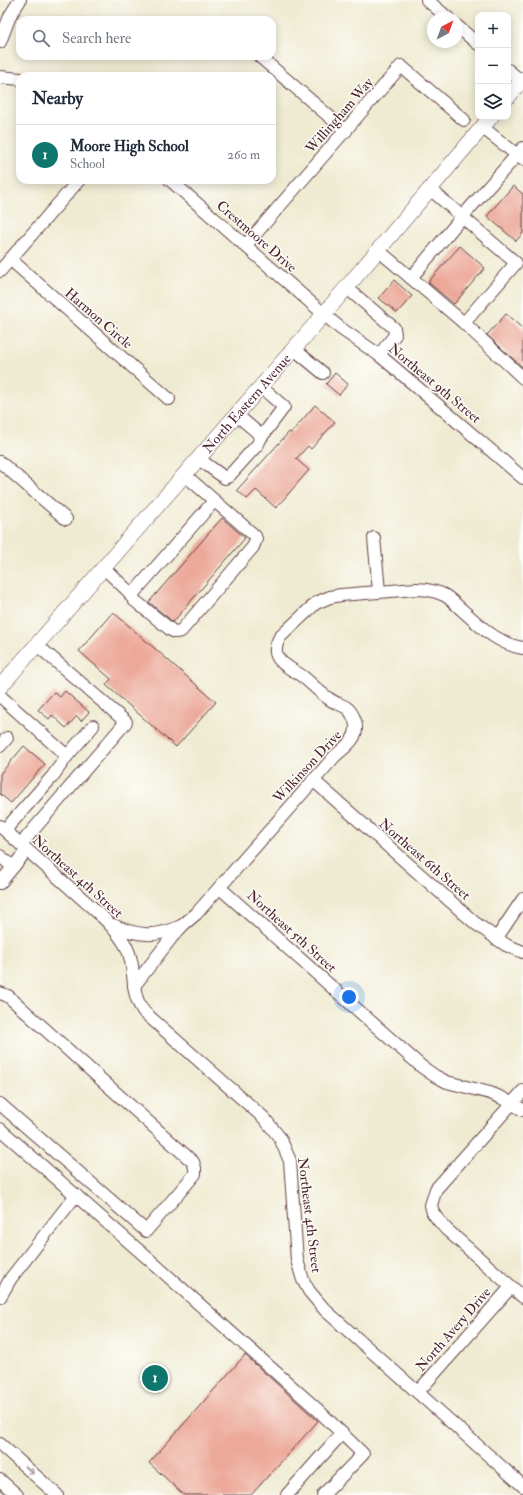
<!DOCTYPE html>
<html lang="en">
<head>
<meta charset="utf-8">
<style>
  body { margin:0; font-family:"IM FELL Double Pica",serif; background:#f6f6f7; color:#1f2937 }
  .controls { position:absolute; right:12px; top:12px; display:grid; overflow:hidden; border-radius:8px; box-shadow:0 2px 10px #0003 }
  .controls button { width:36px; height:36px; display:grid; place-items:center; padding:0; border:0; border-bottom:1px solid #e0e1e3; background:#fff; color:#1f2937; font:20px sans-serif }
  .compass { position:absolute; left:427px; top:12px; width:36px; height:36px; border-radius:50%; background:#fff; box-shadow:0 2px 10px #0003; rotate:41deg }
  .you { position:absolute; left:349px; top:997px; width:14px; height:14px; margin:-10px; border:3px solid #fff; border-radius:50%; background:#1a73e8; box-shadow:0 0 0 6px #1a73e833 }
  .badge { display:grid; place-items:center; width:26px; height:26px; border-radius:50%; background:#0f766e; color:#fff; font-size:13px; font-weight:700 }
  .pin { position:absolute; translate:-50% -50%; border:2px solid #fff; box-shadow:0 1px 4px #0006 }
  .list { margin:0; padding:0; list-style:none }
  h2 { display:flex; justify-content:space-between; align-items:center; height:52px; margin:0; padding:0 16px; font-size:17px }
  h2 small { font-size:13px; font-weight:400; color:#747a83 }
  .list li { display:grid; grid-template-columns:26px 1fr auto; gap:12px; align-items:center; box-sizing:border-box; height:60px; padding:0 16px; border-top:1px solid #e0e1e3 }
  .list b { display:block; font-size:15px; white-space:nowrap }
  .list p { margin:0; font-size:13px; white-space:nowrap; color:#747a83 }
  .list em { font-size:13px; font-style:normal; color:#747a83 }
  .icon { flex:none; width:22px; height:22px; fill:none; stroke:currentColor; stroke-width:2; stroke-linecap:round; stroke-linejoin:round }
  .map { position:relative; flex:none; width:523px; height:1495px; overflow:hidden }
  .search { position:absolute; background:#fff; box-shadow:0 2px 10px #0003; left:16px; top:16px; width:260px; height:44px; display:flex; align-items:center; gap:10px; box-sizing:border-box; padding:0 14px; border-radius:12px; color:#747a83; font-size:15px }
  .panel { position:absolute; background:#fff; box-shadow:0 2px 10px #0003; left:16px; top:72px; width:260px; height:112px; border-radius:12px }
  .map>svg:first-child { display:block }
</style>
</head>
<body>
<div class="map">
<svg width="523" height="1495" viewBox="0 0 523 1495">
  <rect width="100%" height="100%" fill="#fdfcf7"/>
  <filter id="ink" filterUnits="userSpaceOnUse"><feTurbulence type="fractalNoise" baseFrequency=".025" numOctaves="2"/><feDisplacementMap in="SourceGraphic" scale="8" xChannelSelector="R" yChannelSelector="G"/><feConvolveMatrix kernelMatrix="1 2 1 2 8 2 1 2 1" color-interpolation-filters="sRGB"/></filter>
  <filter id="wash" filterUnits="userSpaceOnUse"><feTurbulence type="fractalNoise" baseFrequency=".012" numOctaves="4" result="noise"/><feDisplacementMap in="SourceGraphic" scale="16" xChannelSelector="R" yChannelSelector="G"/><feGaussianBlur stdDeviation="0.9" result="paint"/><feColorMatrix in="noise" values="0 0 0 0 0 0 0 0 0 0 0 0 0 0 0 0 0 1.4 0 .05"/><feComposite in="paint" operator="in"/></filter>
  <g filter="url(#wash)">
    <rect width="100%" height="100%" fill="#efebd2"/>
    <g id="blocks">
      <!-- building -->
      <g fill="#eca99a">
        <path d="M513,186L523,194V233L516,241L487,216Z"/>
        <path d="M460,246L485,268L454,304L428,282Z"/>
        <path d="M394,280L412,296L397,313L379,298Z"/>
        <path d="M506,314L523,329V368L487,335Z"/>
        <path d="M335,373L348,384L339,395L326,384Z"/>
        <path d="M315,405L335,422L311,449L308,446L296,459L309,470L276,508L256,490L247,499L237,490L289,432L291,433Z"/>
        <path d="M222,518L245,538L173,622L149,602Z"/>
        <path d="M113,612L216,702L176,747L106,685L111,679L79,651Z"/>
        <path d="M65,691L89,712L81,721L77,716L66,728L52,715L49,719L38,710L54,692L60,697Z"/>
        <path d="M24,746L45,764L11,803L0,794V774Z"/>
        <path d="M245,1355L318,1421L251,1495H184L149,1463Z"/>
      </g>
    </g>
  </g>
  <g filter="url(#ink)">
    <use href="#blocks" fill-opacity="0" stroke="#633e44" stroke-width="1"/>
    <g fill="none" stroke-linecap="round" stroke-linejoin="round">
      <defs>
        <g id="minor">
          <path d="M427,0L448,18"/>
          <path d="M457,26L478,44"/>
          <path d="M0,42L10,16L20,0"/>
          <path d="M259,56L346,131"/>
          <path d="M508,70L521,81"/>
          <path d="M0,77L20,79"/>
          <path d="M482,127L522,159"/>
          <path d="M170,180L340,328L379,355L397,370L523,478"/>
          <path d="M245,246L401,66L464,120"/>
          <path d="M378,250L464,323L516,263L430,189"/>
          <path d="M10,259L169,399"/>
          <path d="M0,271L79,180"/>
          <path d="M411,278L462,217L523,148"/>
          <path d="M347,288L394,328L395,335L379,355"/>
          <path d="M464,323L523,378"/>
          <path d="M294,349L323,373"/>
          <path d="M260,439L284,407L261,387"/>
          <path d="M199,459L225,478L229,476L258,444L260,439L258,433L237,415"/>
          <path d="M0,462L66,519"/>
          <path d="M374,538L379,591"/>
          <path d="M104,568L129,592L134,600L171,630L175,632L181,631L253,547L256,539L255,536L185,475"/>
          <path d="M131,596L214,501"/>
          <path d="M0,696L67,756L52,777L5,830"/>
          <path d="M0,746L7,738"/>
          <path d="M67,756L93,726"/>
          <path d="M313,780L475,923L506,945L523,952"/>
          <path d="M0,826C26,849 52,872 78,895C95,910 114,925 126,946C138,969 128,991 144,1012L264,1118L280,1138L290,1161L297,1260L303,1280L309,1291L325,1310L523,1486"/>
          <path d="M21,844L126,722L37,645"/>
          <path d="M0,856L13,867"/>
          <path d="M0,883L27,850"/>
          <path d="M220,888L422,1067L435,1076L447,1082L490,1093L502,1098L523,1110"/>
          <path d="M113,925C137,936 156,938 181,926"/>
          <path d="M496,939L523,899"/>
          <path d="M134,986L172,937L184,924L196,914L335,756C346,746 360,738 355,721C353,716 352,712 347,708C341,704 334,703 328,698C319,692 311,683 302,676C287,666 267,659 280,637L316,603L330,597L341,595L416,589C426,589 435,591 444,595C450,598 455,604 461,609C479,625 497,644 523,648"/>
          <path d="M0,993L8,996L193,1162L195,1168V1174L146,1231L0,1104"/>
          <path d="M523,1091L436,1189L431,1205L433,1213L439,1221L446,1229L523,1297"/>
          <path d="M0,1129L152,1262L318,1410L363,1454L323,1495"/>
          <path d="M0,1297L11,1278L76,1195"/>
          <path d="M418,1392L511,1287"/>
          <path d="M0,1444L57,1495"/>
          <path d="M0,1480L17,1495"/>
          <path d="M287,1495L342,1433"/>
        </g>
        <g id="major">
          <path d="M508,97L523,79"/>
          <path id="s1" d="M0,687L324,314L491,117"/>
        </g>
      </defs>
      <!-- minor casing -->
      <use href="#minor" stroke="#633e44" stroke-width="14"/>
      <!-- major casing -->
      <use href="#major" stroke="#633e44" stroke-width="16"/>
      <!-- minor -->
      <use href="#minor" stroke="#fff" stroke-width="12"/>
      <!-- major -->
      <use href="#major" stroke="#fff" stroke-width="15"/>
    </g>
    <!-- one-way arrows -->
    <defs><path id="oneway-shaft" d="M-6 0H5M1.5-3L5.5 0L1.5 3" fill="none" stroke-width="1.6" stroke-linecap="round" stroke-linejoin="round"/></defs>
    <use stroke="#ae9aa0" href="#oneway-shaft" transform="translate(29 1470) rotate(42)"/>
  </g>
  <g text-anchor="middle" stroke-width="3" stroke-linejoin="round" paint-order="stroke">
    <!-- street labels -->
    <g font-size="14" fill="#4a1f2b" stroke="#fdfcf7">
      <text transform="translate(339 115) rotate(-49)" y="5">Willingham Way</text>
      <text transform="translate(257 236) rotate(41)" y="5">Crestmoore Drive</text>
      <text transform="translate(99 318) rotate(41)" y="5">Harmon Circle</text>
      <text transform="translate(435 383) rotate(40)" y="5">Northeast 9th Street</text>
      <text dy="5" stroke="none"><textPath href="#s1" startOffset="376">North Eastern Avenue</textPath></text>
      <text transform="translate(307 766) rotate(-47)" y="5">Wilkinson Drive</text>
      <text transform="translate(425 859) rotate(41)" y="5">Northeast 6th Street</text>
      <text transform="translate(78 876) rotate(42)" y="5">Northeast 4th Street</text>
      <text transform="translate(292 931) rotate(42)" y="5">Northeast 5th Street</text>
      <text transform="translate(310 1215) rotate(83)" y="5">Northeast 4th Street</text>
      <text transform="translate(453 1329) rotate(-49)" y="5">North Avery Drive</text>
    </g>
  </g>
</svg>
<div class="controls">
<button>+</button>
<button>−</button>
<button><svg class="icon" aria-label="layers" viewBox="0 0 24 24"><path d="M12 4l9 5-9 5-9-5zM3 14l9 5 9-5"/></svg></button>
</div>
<svg class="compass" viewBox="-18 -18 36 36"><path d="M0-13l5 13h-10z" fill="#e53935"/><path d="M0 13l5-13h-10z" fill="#747a83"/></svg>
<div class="you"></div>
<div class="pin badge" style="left:155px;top:1378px">1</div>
<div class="search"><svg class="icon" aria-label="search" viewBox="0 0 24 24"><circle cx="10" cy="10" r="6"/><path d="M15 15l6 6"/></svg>Search here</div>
<section class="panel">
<h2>Nearby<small></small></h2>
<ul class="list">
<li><span class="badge">1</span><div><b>Moore High School</b><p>School</p></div><em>260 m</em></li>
</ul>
</section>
</div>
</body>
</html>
